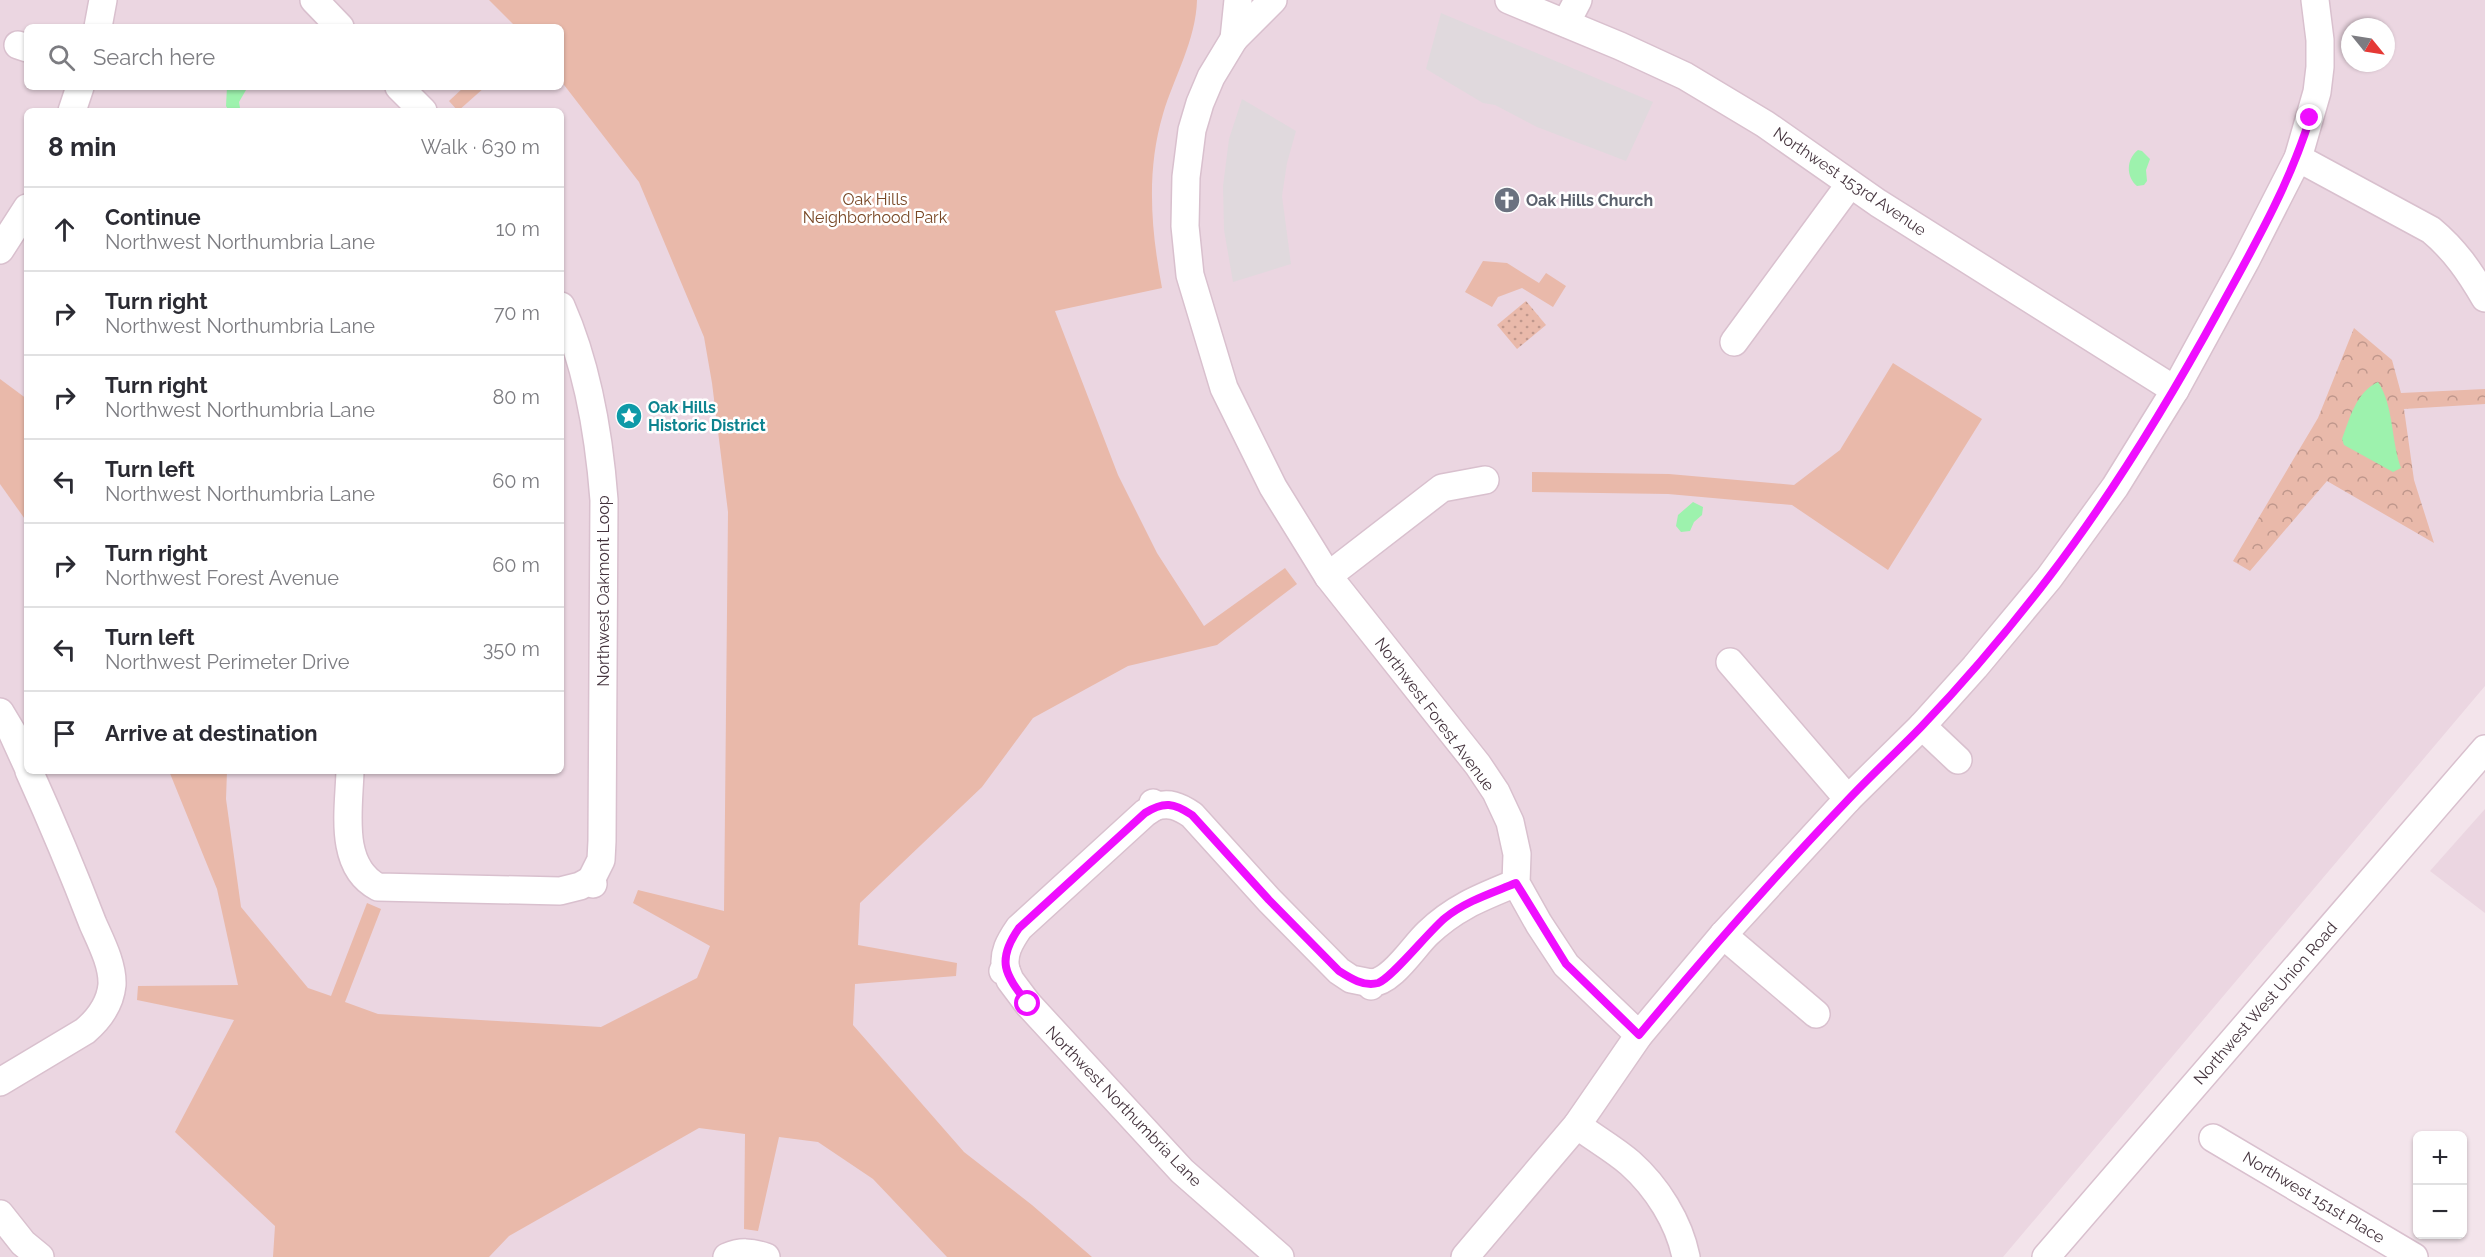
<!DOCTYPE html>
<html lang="en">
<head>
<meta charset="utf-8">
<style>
  body { margin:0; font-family:Raleway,sans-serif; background:#f2f2f3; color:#2b2b33 }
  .controls { position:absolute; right:18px; bottom:18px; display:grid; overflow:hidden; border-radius:9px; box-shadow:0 2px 4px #0004 }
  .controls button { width:54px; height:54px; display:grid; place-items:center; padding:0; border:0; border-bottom:2px solid #e1e1e2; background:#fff; color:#2b2b33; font:30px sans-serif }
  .compass { position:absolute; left:2341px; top:18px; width:54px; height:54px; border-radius:50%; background:#fff; box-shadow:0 2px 4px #0004; rotate:120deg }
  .stop { position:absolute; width:18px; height:18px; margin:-14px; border:4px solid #ef0eff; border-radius:50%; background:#fff }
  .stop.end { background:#ef0eff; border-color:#fff; box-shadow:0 2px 6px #0008 }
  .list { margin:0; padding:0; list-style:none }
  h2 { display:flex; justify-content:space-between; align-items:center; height:78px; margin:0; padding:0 24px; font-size:26px }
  h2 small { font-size:20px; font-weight:400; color:#7c7c81 }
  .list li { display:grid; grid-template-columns:39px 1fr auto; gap:18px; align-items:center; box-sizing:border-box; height:84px; padding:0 24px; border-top:2px solid #e1e1e2 }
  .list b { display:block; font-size:22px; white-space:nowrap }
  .list p { margin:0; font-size:20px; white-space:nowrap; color:#7c7c81 }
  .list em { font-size:20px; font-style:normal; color:#7c7c81 }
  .icon { flex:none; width:33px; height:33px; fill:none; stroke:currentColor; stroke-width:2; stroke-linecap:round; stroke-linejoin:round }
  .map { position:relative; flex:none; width:2485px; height:1257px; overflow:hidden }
  .search { position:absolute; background:#fff; box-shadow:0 2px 4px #0004; left:24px; top:24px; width:540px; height:66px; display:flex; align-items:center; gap:15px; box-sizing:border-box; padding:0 21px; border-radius:9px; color:#7c7c81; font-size:22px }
  .panel { position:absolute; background:#fff; box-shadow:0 2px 4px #0004; left:24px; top:108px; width:540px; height:666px; border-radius:9px }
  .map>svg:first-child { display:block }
</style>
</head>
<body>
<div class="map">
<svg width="2485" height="1257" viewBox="0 0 2485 1257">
  <defs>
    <pattern id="grass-dots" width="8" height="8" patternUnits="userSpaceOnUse" patternTransform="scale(1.5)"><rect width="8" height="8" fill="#e9b9aa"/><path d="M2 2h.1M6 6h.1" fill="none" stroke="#bf978c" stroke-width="1.8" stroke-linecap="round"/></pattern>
    <pattern id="forest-crowns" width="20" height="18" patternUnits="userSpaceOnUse" patternTransform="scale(1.5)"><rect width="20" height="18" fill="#e9b9aa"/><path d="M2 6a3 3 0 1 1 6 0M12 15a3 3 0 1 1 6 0" fill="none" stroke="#bf978c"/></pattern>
  </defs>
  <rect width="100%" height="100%" fill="#f3e4eb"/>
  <!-- residential -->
  <g fill="#ebd6e1" fill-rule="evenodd">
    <path d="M0,0H2485V686L2003,1257H0ZM27,27H561V87H27ZM2350,27H2386V63H2350ZM27,111H561V771H27Z"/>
    <path d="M2485,809V913L2430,871Z"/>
  </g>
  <!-- grass -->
  <path fill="url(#grass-dots)" d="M1526,301L1546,325L1517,349L1497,325Z"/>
  <!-- forest -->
  <path fill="url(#forest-crowns)" d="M2354,328L2392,360L2401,393L2485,389V404L2404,409L2414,480L2434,543L2327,481L2250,571L2233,561L2318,418Z"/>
  <!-- park -->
  <g fill="#e9b9aa">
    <path d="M489,0H1197C1196,40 1174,77 1163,114C1146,171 1151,230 1162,288L1055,311L1118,475L1157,553L1204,626L1285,568L1297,584L1217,645L1128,666L1033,718L982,787L860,903L858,945L957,963L956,976L855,984L853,1025L964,1152L1032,1205L1092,1257H947L873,1179L818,1142L779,1137L758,1231L744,1229L745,1134L699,1128L509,1236L489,1257H273L275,1226L175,1132L234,1020L137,1000L138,986L238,985L217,889L169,771H227L226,799L241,907L308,988L331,996L367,903L381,909L345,1002L378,1014L601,1027L697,978L710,946L633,903L638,890L724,911L728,512L712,383L704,337L639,182L561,81V27H516Z"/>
    <path d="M464,87H485L458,111L449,101Z"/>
    <path d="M1483,261L1507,263L1539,283L1546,273L1566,286L1553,307L1522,288L1498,297L1492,307L1465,292Z"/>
    <path d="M1893,363L1982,419L1888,570L1792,505L1668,494L1532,492V472L1669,474L1794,485L1840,450Z"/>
    <path d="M0,379L27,399V522L0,484Z"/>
  </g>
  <!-- parking -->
  <g fill="#e0d9dd">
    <path d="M1441,13L1653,102L1626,161L1537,127L1495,105L1483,103L1426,69Z"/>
    <path d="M1242,99L1296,131L1287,163L1282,196L1291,264L1233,282L1224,230L1223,186L1229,139Z"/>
  </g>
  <!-- water -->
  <g fill="#9df2ad">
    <path d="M227,87H245L246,90L239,102L240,108L229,111L226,106Z"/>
    <path d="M2138,150L2142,151L2150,159L2146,170L2147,181L2144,185L2137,186C2126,177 2126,159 2138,150Z"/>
    <path d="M2378,382C2394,406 2391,441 2401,468L2393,472L2344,445L2342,439C2350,418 2356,392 2378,382Z"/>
    <path d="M1693,502L1703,507L1702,515L1694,522L1690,531L1681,532L1676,526L1678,515Z"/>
  </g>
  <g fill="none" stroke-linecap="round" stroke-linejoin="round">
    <defs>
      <g id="minor">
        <path d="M314,0L340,27"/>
        <path d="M1273,0L1234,39L1211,77L1200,103L1192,130L1186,177L1185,226L1190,275L1224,388L1273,487L1328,576L1478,765L1496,792L1510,822L1517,854L1516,883L1539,924L1566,965L1639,1035"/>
        <path d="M1509,0L1620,46L1685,76L1765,124L1878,203L2175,390"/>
        <path d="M1566,23L1578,0"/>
        <path d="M98,27L103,0"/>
        <path d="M1234,39L1238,0"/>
        <path d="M18,45L27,48"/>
        <path d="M399,87L423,111"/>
        <path d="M72,111L80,87"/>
        <path d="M2298,158L2431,230C2455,250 2470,272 2485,298"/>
        <path d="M0,250L27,208"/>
        <path d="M561,306C588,367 599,434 604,500L602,841L601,860L591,880"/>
        <path d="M1734,342L1850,184"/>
        <path d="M1328,576L1442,488L1485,480"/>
        <path d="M1730,662L1848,799"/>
        <path d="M0,712L12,732L27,765"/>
        <path d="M1922,726L1958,760"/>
        <path d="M350,771C349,809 338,866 378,887L560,891L580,886L591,880L593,884"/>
        <path d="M1154,807C1169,802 1179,806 1192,815L1269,900L1339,971L1351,979L1371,983"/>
        <path d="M1723,935L1816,1014"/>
        <path d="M1006,970C1002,954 1010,941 1019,928L1145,813L1154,807L1153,803"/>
        <path d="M1003,971L1006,970L1010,980L1028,1004L1182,1171L1280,1257"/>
        <path d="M1371,986V983C1392,982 1413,947 1428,933C1455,907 1482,897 1516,883"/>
        <path d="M0,1082L85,1031C99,1019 110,1005 112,985C113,965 101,942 93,924C73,872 52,822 29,771"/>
        <path d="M1577,1125C1594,1138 1614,1149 1630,1163C1657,1187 1679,1222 1686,1257"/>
        <path d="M2213,1138L2414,1257"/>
        <path d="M0,1214L23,1243L40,1257"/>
        <path d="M727,1257C741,1251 751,1252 766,1257"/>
        <path d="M1465,1257L1577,1125L1639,1035L1723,935L1848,799L1922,726L1975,667L2049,578L2115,487L2175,390L2246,260L2298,158L2317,92L2320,67V40L2315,0"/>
        <path d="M2046,1257L2485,749"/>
      </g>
    </defs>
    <!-- minor casing -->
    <use href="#minor" stroke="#d9c0ce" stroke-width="30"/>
    <!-- minor -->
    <use href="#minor" stroke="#fff" stroke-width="27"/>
  </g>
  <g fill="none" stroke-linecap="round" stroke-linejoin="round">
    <!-- route -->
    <path stroke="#ef0eff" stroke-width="8" d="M1028,1004C1006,975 995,962 1019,928L1145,813C1164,801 1174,803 1192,815L1269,900L1339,971C1350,978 1364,987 1378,983C1392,978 1429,931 1445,918C1466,901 1492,893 1516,883L1566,964L1639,1035C1705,956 1773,878 1845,803C1870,776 1897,752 1922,726C1967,679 2010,628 2049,577C2114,492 2168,403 2219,310C2253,248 2289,186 2310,118"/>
  </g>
  <!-- icons -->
  <defs>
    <symbol id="church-disc" viewBox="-11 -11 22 22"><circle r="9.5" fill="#6b7280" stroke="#fff"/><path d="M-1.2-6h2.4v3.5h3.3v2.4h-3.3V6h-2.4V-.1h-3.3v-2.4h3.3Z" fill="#fff"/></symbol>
    <symbol id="sight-disc" viewBox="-11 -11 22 22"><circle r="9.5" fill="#0f9aa8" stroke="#fff"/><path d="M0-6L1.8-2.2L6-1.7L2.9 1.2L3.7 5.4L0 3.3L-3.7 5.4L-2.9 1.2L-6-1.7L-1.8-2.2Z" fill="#fff"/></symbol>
  </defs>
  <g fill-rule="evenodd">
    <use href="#church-disc" x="1492" y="185" width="30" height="30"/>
    <use href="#sight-disc" x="614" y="401" width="30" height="30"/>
  </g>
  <g text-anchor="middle" stroke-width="5" stroke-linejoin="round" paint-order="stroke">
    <!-- street labels -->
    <g font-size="16" fill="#45343e" stroke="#fff">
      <text transform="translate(1850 181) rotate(34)" y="6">Northwest 153rd Avenue</text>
      <text transform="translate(603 591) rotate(-90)" y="6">Northwest Oakmont Loop</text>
      <text transform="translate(1435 714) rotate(53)" y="6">Northwest Forest Avenue</text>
      <text transform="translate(2265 1003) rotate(-49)" y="6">Northwest West Union Road</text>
      <text transform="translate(1124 1106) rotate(46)" y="6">Northwest Northumbria Lane</text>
      <text transform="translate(2314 1197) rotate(31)" y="6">Northwest 151st Place</text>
    </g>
    <!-- park labels -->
    <g font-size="16" fill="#784725" stroke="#fff">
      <text x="875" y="205">Oak Hills<tspan x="875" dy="18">Neighborhood Park</tspan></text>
    </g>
    <!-- worship labels -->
    <g font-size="16" font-weight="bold" fill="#5b616d" stroke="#fff" text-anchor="start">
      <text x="1526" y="206">Oak Hills Church</text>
    </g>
    <!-- culture labels -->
    <g font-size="16" font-weight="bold" fill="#0d838f" stroke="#fff" text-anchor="start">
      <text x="648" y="413">Oak Hills<tspan x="648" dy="18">Historic District</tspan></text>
    </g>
  </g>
</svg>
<div class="controls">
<button>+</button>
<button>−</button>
</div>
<svg class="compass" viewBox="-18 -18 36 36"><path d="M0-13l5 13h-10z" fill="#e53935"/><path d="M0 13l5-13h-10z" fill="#7c7c81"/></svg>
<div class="stop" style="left:1028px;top:1004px"></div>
<div class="stop end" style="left:2310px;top:118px"></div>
<div class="search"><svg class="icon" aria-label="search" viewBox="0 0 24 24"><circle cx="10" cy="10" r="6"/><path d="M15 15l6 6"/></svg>Search here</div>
<section class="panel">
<h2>8 min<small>Walk · 630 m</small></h2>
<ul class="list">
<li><svg class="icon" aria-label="ahead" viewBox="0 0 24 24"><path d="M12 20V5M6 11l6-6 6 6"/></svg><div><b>Continue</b><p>Northwest Northumbria Lane</p></div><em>10 m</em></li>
<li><svg class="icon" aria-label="right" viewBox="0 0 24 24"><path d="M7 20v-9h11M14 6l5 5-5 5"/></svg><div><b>Turn right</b><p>Northwest Northumbria Lane</p></div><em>70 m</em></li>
<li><svg class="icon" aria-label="right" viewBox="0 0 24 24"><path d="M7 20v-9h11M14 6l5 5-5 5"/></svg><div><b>Turn right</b><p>Northwest Northumbria Lane</p></div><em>80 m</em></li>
<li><svg class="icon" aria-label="left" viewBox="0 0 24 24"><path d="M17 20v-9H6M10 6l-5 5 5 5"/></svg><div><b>Turn left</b><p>Northwest Northumbria Lane</p></div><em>60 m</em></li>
<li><svg class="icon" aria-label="right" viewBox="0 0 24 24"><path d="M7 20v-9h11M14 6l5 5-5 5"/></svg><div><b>Turn right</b><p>Northwest Forest Avenue</p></div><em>60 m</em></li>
<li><svg class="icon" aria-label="left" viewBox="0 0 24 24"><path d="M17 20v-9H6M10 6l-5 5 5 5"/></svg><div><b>Turn left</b><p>Northwest Perimeter Drive</p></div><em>350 m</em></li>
<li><svg class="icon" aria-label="arrive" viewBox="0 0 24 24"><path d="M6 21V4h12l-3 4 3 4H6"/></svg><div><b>Arrive at destination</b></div></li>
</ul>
</section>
</div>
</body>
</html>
